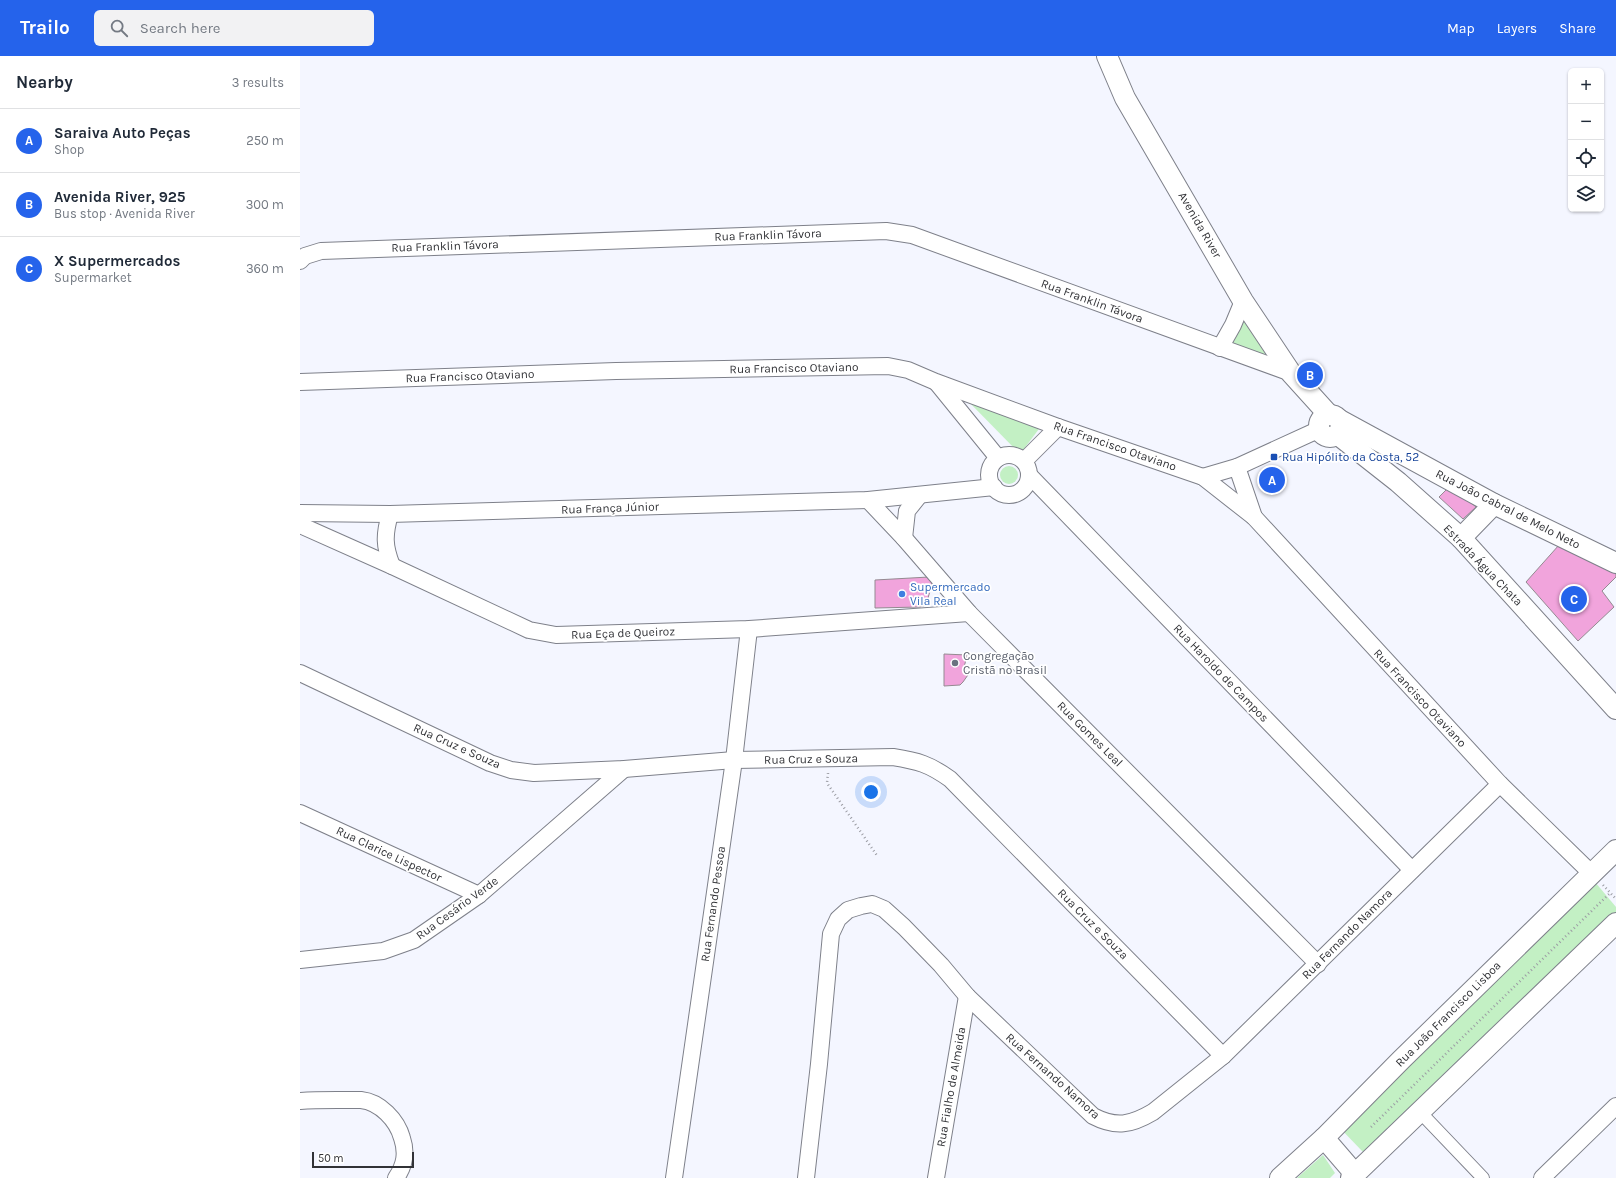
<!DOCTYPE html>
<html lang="en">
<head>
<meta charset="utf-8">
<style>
  body { margin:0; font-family:Karla,sans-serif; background:#f2f2f3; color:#1f2937 }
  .controls { position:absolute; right:12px; top:12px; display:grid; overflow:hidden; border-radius:6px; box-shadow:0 1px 3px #0004 }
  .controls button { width:36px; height:36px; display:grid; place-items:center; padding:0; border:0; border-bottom:1px solid #e0e1e3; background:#fff; color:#1f2937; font:20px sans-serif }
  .scale { position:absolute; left:12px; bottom:10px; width:102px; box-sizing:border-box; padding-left:4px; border:2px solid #313236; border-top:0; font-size:11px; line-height:14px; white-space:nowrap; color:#313236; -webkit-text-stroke:3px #fff; paint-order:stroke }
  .you { position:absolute; left:571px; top:736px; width:14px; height:14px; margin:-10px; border:3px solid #fff; border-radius:50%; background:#1a73e8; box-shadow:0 0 0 6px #1a73e833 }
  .badge { display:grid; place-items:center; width:26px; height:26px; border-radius:50%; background:#2563eb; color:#fff; font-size:13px; font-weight:700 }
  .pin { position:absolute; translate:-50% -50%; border:2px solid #fff; box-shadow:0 1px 4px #0006 }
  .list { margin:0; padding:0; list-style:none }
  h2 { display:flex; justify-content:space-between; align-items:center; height:52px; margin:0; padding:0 16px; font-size:17px }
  h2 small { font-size:13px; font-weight:400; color:#747a83 }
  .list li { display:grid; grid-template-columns:26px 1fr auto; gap:12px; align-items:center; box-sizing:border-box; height:64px; padding:0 16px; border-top:1px solid #e0e1e3 }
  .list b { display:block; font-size:15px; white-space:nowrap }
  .list p { margin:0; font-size:13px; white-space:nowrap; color:#747a83 }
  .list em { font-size:13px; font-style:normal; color:#747a83 }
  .icon { flex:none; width:22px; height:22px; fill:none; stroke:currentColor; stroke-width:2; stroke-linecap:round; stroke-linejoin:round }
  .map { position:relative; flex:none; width:1316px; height:1122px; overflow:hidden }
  header { display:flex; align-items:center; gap:24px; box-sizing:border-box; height:56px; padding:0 20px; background:#2563eb; color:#fff }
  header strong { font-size:19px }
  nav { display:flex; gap:22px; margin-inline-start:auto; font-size:14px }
  .search { width:280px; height:36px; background:#f2f2f3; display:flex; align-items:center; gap:10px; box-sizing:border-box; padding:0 14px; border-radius:6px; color:#747a83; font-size:15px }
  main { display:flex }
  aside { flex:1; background:#fff }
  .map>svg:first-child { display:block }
</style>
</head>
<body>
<header>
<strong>Trailo</strong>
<div class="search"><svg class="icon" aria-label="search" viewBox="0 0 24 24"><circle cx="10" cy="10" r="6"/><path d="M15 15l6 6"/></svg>Search here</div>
<nav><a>Map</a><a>Layers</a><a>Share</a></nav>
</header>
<main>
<aside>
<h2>Nearby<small>3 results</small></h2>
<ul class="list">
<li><span class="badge">A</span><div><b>Saraiva Auto Peças</b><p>Shop</p></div><em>250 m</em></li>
<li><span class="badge">B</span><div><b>Avenida River, 925</b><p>Bus stop · Avenida River</p></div><em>300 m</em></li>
<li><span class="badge">C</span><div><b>X Supermercados</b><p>Supermarket</p></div><em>360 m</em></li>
</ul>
</aside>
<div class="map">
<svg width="1316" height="1122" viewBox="0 0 1316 1122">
  <rect width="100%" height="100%" fill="#f4f6ff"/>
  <!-- green -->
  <g fill="#c3f0c4">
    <path d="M943,262L972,306L930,289Z"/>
    <path d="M664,341L742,369L720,398Z"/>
    <circle cx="709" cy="419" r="9"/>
    <path d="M1295,826L1316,851V857L1063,1096L1038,1070Z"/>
    <path d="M1023,1099L1035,1117L1030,1122H997Z"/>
  </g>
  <!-- building -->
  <g fill="#f1a4dc" stroke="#948a91">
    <path d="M1151,429L1176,451L1163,463L1139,441Z"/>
    <path d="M1259,489L1301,508L1316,518V521L1302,535L1314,551L1278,585L1226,526Z"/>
    <path d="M629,521L632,528L626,549L620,551L575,552V524Z"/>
    <path d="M644,598L667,599L663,616H670L663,626L660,629L644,630Z"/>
  </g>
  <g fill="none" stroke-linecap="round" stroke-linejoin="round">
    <defs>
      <path id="pedestrian" d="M1120,1056L1183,1122"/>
      <g id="minor">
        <path d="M0,205L5,200L21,195L586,175L612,179L991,317"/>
        <path d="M920,292L933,269L943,245"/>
        <path d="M0,326L316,315L588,310L608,314L636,326L758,371L903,421L954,461L1200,728L1291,817"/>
        <path d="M637,327L698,402"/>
        <circle cx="709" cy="419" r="20"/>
        <path d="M724,405L758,371"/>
        <path d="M937,411L954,461"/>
        <path d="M729,419L1112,814"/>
        <path d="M903,421L937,411L1020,373"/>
        <path d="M568,444L604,482L669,557L1018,908"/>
        <path d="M0,457L90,458L568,444L694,431"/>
        <path d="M90,458C84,479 84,490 92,510"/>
        <path d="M0,469L92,510L229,574L256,579L449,573L669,557"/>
        <path d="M604,482L607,455L619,440"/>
        <path d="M0,617L190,707L211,714L234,717L324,713L434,704L593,701C618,705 629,708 650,723L923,1000"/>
        <path d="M0,757L179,839"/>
        <path d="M0,904L83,895L114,884L179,839L324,713"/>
        <path d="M0,1045C12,1044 25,1044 37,1044C45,1044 53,1044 61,1044C80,1046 97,1064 102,1082C107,1097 105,1109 96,1122"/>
        <path d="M374,1122L434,704L449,573"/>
        <path d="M506,1122L519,1008L531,878L538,863L548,854L561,850L572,848L584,853L604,871L641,909L667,940L793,1060C816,1072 831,1069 853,1056L923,1000L1200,728"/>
        <path d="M636,1122L667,940"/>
        <path d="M1242,1122L1316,1050"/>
      </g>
      <g id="tertiary">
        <path d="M807,0L825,42L943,245L991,317L1029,359"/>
        <circle cx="1030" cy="370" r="11"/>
        <path d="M1038,363L1194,448L1316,507"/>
        <path d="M1037,378L1098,426L1161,482L1316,653"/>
        <path d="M1161,482L1194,448"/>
        <path d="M1024,1082L1055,1118"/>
        <path d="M980,1122L1024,1082L1101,1004L1316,794"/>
        <path d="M1051,1122L1316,867"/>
      </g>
    </defs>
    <!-- pedestrian casing -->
    <use href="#pedestrian" stroke="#7e808a" stroke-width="14"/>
    <!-- minor casing -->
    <use href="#minor" stroke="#7e808a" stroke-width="18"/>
    <!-- tertiary casing -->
    <use href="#tertiary" stroke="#7e808a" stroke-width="22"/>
    <!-- path -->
    <g stroke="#9b9ca3" stroke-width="2.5" stroke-dasharray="1 3" stroke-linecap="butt">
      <path d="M528,717L527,727L578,801"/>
      <path d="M1303,829L1316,843"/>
      <path d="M1071,1071L1310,837"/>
    </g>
    <!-- pedestrian -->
    <use href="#pedestrian" stroke="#fff" stroke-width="12"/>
    <!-- minor -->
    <use href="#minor" stroke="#fff" stroke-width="16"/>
    <!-- tertiary -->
    <use href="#tertiary" stroke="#fff" stroke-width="20"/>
  </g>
  <!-- markers -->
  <rect fill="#1a4fb4" stroke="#fff" stroke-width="1.5" x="970" y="397" width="8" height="8" rx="2"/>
  <circle fill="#3f7fe0" stroke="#fff" stroke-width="1.5" cx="602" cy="538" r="4"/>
  <circle fill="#6b7280" stroke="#fff" stroke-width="1.5" cx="655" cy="607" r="4"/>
  <g text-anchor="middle" stroke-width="3.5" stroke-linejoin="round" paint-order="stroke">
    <!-- street labels -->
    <g font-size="12" fill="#313236" stroke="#fff">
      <text transform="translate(900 169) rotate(60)" y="4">Avenida River</text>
      <text transform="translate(468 179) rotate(-2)" y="4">Rua Franklin Távora</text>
      <text transform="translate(145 190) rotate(-2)" y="4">Rua Franklin Távora</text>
      <text transform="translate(792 245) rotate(20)" y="4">Rua Franklin Távora</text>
      <text transform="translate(494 312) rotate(-1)" y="4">Rua Francisco Otaviano</text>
      <text transform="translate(170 320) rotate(-2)" y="4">Rua Francisco Otaviano</text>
      <text transform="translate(815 390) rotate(19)" y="4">Rua Francisco Otaviano</text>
      <text transform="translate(310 452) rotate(-2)" y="4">Rua França Júnior</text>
      <text transform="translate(1208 453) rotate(27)" y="4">Rua João Cabral de Melo Neto</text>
      <text transform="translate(1183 509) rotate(46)" y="4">Estrada Água Chata</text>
      <text transform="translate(323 577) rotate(-2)" y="4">Rua Eça de Queiroz</text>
      <text transform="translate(921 617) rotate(46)" y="4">Rua Haroldo de Campos</text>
      <text transform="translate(1120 642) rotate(47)" y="4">Rua Francisco Otaviano</text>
      <text transform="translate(790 678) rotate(45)" y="4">Rua Gomes Leal</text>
      <text transform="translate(157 690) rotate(24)" y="4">Rua Cruz e Souza</text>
      <text transform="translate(511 703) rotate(-1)" y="4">Rua Cruz e Souza</text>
      <text transform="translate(89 798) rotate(25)" y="4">Rua Clarice Lispector</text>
      <text transform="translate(413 848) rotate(-82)" y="4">Rua Fernando Pessoa</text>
      <text transform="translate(157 852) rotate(-36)" y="4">Rua Cesário Verde</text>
      <text transform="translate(793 868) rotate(45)" y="4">Rua Cruz e Souza</text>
      <text transform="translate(1047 878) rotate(-45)" y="4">Rua Fernando Namora</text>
      <text transform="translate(1148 958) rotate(-45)" y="4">Rua João Francisco Lisboa</text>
      <text transform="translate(753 1020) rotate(42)" y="4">Rua Fernando Namora</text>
      <text transform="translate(651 1031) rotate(-80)" y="4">Rua Fialho de Almeida</text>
    </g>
    <!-- transit labels -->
    <g font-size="12" fill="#164399" stroke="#fff" text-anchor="start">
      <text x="982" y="405">Rua Hipólito da Costa, 52</text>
    </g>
    <!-- shop labels -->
    <g font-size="12" fill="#366cbe" stroke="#fff" text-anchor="start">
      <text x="610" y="535">Supermercado<tspan x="610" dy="14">Vila Real</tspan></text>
    </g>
    <!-- worship labels -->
    <g font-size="12" fill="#5b616d" stroke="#fff" text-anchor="start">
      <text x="663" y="604">Congregação<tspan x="663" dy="14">Cristã no Brasil</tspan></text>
    </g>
  </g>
</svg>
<div class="controls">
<button>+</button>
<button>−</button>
<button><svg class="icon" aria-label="locate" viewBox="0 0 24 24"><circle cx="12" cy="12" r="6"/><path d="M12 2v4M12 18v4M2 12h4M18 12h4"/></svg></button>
<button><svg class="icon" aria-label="layers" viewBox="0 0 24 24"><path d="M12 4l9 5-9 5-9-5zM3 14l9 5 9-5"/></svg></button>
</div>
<div class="scale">50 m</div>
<div class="you"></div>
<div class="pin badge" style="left:972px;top:424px">A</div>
<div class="pin badge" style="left:1010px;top:319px">B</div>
<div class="pin badge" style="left:1274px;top:543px">C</div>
</div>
</main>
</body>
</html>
